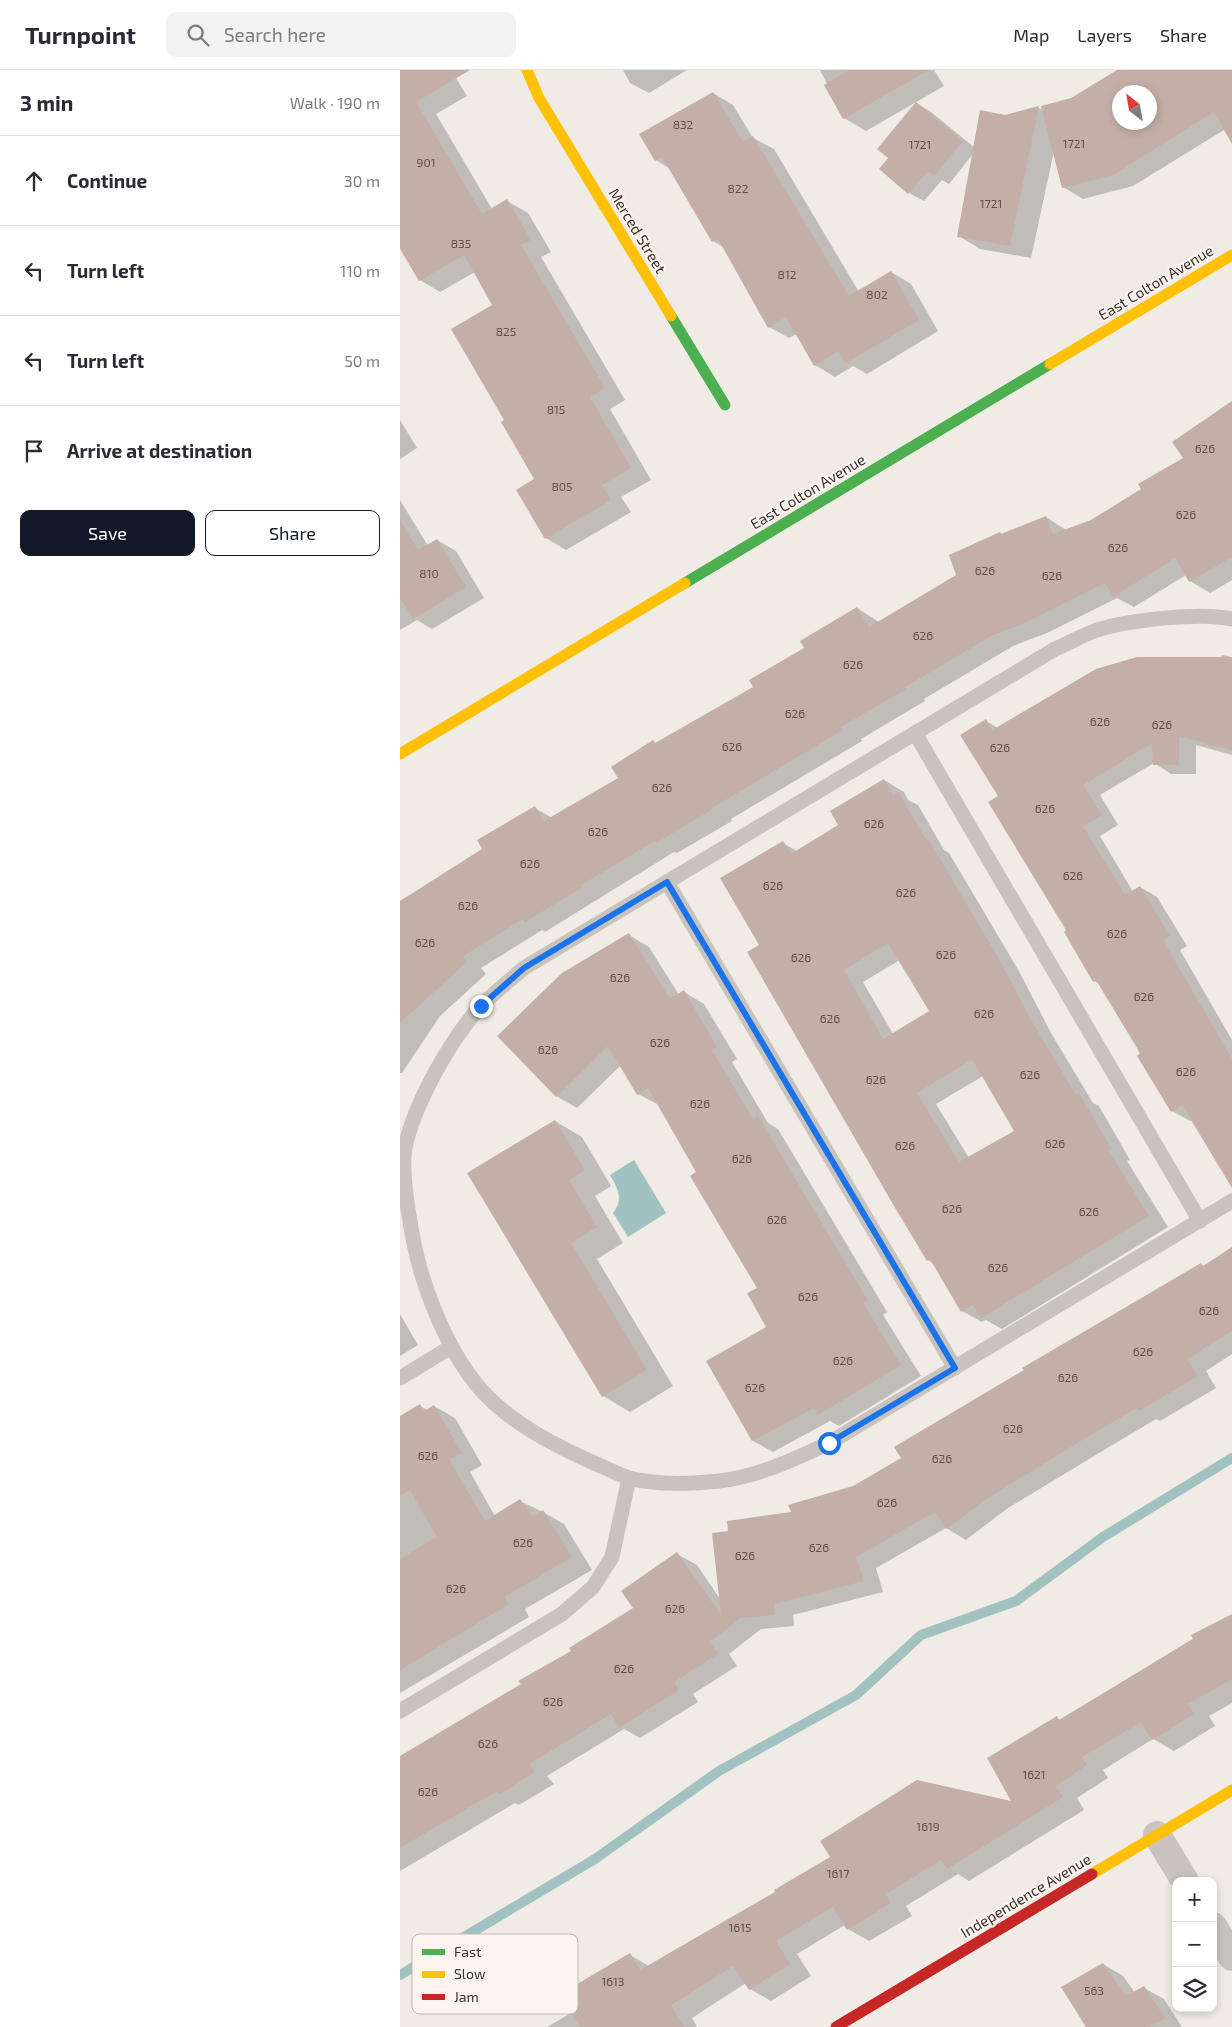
<!DOCTYPE html>
<html lang="en">
<head>
<meta charset="utf-8">
<style>
  body { margin:0; font-family:"Exo 2",sans-serif; background:#f2f2f3; color:#2b2b33 }
  .controls { position:absolute; right:15px; bottom:15px; display:grid; overflow:hidden; border-radius:10px; box-shadow:0 2px 8px #0003 }
  .controls button { width:45px; height:45px; display:grid; place-items:center; padding:0; border:0; border-bottom:1px solid #e1e1e2; background:#fff; color:#2b2b33; font:25px sans-serif }
  .compass { position:absolute; left:712px; top:15px; width:45px; height:45px; border-radius:50%; background:#fff; box-shadow:0 2px 8px #0003; rotate:329deg }
  .stop { position:absolute; width:15px; height:15px; margin:-11px; border:4px solid #1a73e8; border-radius:50%; background:#fff }
  .stop.end { background:#1a73e8; border-color:#fff; box-shadow:0 1px 5px #0008 }
  .list { margin:0; padding:0; list-style:none }
  h2 { display:flex; justify-content:space-between; align-items:center; height:65px; margin:0; padding:0 20px; font-size:21px }
  h2 small { font-size:16px; font-weight:400; color:#7c7c81 }
  .list li { display:grid; grid-template-columns:32px 1fr auto; gap:15px; align-items:center; box-sizing:border-box; height:90px; padding:0 20px; border-top:1px solid #e1e1e2 }
  .list b { display:block; font-size:19px; white-space:nowrap }
  .list em { font-size:16px; font-style:normal; color:#7c7c81 }
  .actions { display:flex; gap:10px; padding:15px 20px }
  .actions a { flex:1; padding:11px 0; border:1px solid #111827; border-radius:10px; text-align:center; font-size:18px; color:#111827 }
  .actions .main { background:#111827; color:#fff }
  .icon { flex:none; width:28px; height:28px; fill:none; stroke:currentColor; stroke-width:2; stroke-linecap:round; stroke-linejoin:round }
  .map { position:relative; flex:none; width:832px; height:1957px; overflow:hidden }
  header { display:flex; align-items:center; gap:30px; box-sizing:border-box; height:70px; padding:0 25px; background:#fff; border-bottom:1px solid #e1e1e2 }
  header strong { font-size:24px }
  nav { display:flex; gap:28px; margin-inline-start:auto; font-size:18px }
  .search { width:350px; height:45px; background:#f2f2f3; display:flex; align-items:center; gap:12px; box-sizing:border-box; padding:0 18px; border-radius:10px; color:#7c7c81; font-size:19px }
  main { display:flex }
  aside { flex:1; background:#fff }
  .map>svg:first-child { display:block }
</style>
</head>
<body>
<header>
<strong>Turnpoint</strong>
<div class="search"><svg class="icon" aria-label="search" viewBox="0 0 24 24"><circle cx="10" cy="10" r="6"/><path d="M15 15l6 6"/></svg>Search here</div>
<nav><a>Map</a><a>Layers</a><a>Share</a></nav>
</header>
<main>
<aside>
<h2>3 min<small>Walk · 190 m</small></h2>
<ul class="list">
<li><svg class="icon" aria-label="ahead" viewBox="0 0 24 24"><path d="M12 20V5M6 11l6-6 6 6"/></svg><div><b>Continue</b></div><em>30 m</em></li>
<li><svg class="icon" aria-label="left" viewBox="0 0 24 24"><path d="M17 20v-9H6M10 6l-5 5 5 5"/></svg><div><b>Turn left</b></div><em>110 m</em></li>
<li><svg class="icon" aria-label="left" viewBox="0 0 24 24"><path d="M17 20v-9H6M10 6l-5 5 5 5"/></svg><div><b>Turn left</b></div><em>50 m</em></li>
<li><svg class="icon" aria-label="arrive" viewBox="0 0 24 24"><path d="M6 21V4h12l-3 4 3 4H6"/></svg><div><b>Arrive at destination</b></div></li>
</ul>
<div class="actions"><a class="main">Save</a><a>Share</a></div>
</aside>
<div class="map">
<svg width="832" height="1957" viewBox="0 0 832 1957">
  <rect width="100%" height="100%" fill="#f0ebe5"/>
  <!-- water -->
  <path fill="#a1c2c1" d="M234,1090L266,1143L228,1167L213,1143C224,1129 218,1119 210,1105Z"/>
  <!-- shadow -->
  <g fill="#0003" fill-rule="evenodd">
    <path d="M0,0H51L67,26L36,44L92,139L107,131L128,143L151,182L141,187L225,330L210,339L251,410L221,427L231,442L166,480L146,468L136,410L106,350L94,236L75,202L40,222L20,210L0,177Z"/>
    <path d="M223,0H287L249,23L230,13Z"/>
    <path d="M420,0H534L544,16L466,61L444,48Z"/>
    <path d="M720,0H832V55L733,116L683,129L663,117L654,81L631,188L580,179L559,166L573,84L549,114L542,110L524,131L509,123L481,99L490,88L516,33L531,42L575,78L605,46L639,38L643,40L671,30ZM720,22H750V52H720Z"/>
    <path d="M313,23L333,35L353,68L374,79L459,222L491,202L511,214L538,261L467,304L453,296L435,307L415,295L397,264L389,268L369,257L325,178L313,171L270,99L256,90Z"/>
    <path d="M832,333V510L810,523L790,511L786,505L734,537L717,528L647,563L613,576L524,629L525,631L461,669L462,671L331,749L332,751L277,783L274,782L145,862L142,860L81,898L86,904L40,946L2,1003H0V840L84,779L135,738L152,748L219,708L253,672L257,674L355,617L457,538L479,552L558,506L600,463L602,464L646,447L666,460L691,451L742,419L785,388Z"/>
    <path d="M0,350L17,378L0,389Z"/>
    <path d="M0,430L28,476L37,470L56,481L84,528L32,559L17,550L0,560Z"/>
    <path d="M822,585L832,587V685L796,675V704H771L754,693L700,725L718,755L700,766L733,822L740,817L757,827L787,876L780,880L832,970V1106L792,1049L790,1051L772,1041L742,984L701,915L694,911L600,727L586,651L598,658L821,588Z"/>
    <path d="M484,710L504,722L508,730L518,735L544,780L549,783L620,903L651,963L693,1033L699,1036L730,1090L727,1091L768,1157L602,1259L586,1250L582,1252L562,1241L534,1194L528,1190L361,875L383,773L397,781L440,755ZM500,890L531,942L493,964L463,912ZM583,1006L616,1061L569,1088L536,1034Z"/>
    <path d="M229,865L249,877L279,925L284,922L304,934L337,989L332,992L368,1053L378,1059L487,1242L483,1245L521,1306L439,1356L430,1351L373,1382L353,1371L368,1258L359,1218L298,1102L259,1035L238,1024L221,995L177,1038L156,1026Z"/>
    <path d="M155,1051L182,1067L211,1116L195,1126L223,1173L197,1189L273,1316L230,1342L203,1326L68,1103Z"/>
    <path d="M832,1178V1284L806,1301L816,1318L760,1351L756,1349L704,1380L608,1438L566,1470L546,1458L476,1498L483,1522L393,1545L394,1556L361,1559L329,1584L337,1596L293,1624L298,1632L240,1668L224,1659L147,1706L154,1714L119,1735L115,1733L0,1801V1687L123,1614L235,1539L277,1484L297,1495L320,1529L330,1463L393,1443L453,1418L503,1389L801,1194L805,1197Z"/>
    <path d="M0,1244L18,1275L0,1286Z"/>
    <path d="M20,1336L27,1340L34,1336L55,1348L82,1395L70,1402L95,1446L120,1431L143,1442L164,1454L192,1500L125,1539L129,1547L0,1623V1348Z"/>
    <path d="M832,1545V1633L809,1646L815,1656L774,1681L753,1669L703,1700L708,1708L677,1728L684,1740L569,1811L558,1804L506,1836L512,1846L469,1871L448,1859L445,1855L397,1884L411,1906L371,1931L350,1919L346,1913L292,1948L297,1957H147L173,1942L230,1885L249,1896L614,1733L657,1648L660,1650Z"/>
    <path d="M703,1894L723,1906L735,1923L744,1918L764,1929L782,1957H688Z"/>
  </g>
  <g fill="none" stroke-linecap="round" stroke-linejoin="round">
    <!-- stream -->
    <path stroke="#a1c2c1" stroke-width="10" d="M0,1905L195,1789L319,1701L456,1625L521,1565L616,1531L703,1467L832,1388"/>
  </g>
  <!-- building -->
  <g fill="#c3afa7" fill-rule="evenodd">
    <path d="M0,0H70L16,32L82,144L107,129L131,170L121,175L205,318L190,327L231,398L202,415L211,430L145,469L116,420L134,409L101,352L104,350L51,259L92,235L64,185L19,211L0,179Z"/>
    <path d="M449,0H529L443,49L424,15Z"/>
    <path d="M717,0H832V74L814,42L713,105L662,118L641,36L671,28ZM720,22H750V52H720Z"/>
    <path d="M313,22L343,72L353,66L449,226L491,201L519,250L446,293L438,281L414,296L386,247L368,258L318,169L312,172L262,87L255,91L239,64Z"/>
    <path d="M516,32L563,71L534,106L528,101L508,124L479,99L488,88L477,79Z"/>
    <path d="M639,36L610,176L557,167L580,40L605,45Z"/>
    <path d="M832,331V487L789,512L775,488L713,527L705,513L627,552L593,565L505,617L506,619L441,657L443,660L312,738L313,739L256,773L255,771L181,815L183,817L125,852L123,849L63,886L67,892L0,953V831L82,779L77,770L135,736L144,751L218,708L211,697L253,670L255,673L353,617L349,610L404,578L400,571L457,537L469,557L556,505L549,485L600,462L601,464L646,446L653,464L691,450L741,419L738,414L783,388L772,372Z"/>
    <path d="M0,449L18,480L37,469L66,517L13,549L0,528Z"/>
    <path d="M737,587H832V680L779,666V695H753L752,673L683,715L702,745L683,756L725,825L740,816L770,866L763,870L832,989V1118L782,1035L771,1042L737,986L740,983L696,910L693,912L664,862L666,860L588,732L598,726L560,665L586,649L592,660L696,599Z"/>
    <path d="M484,709L493,725L498,722L527,771L529,770L600,891L631,950L676,1025L679,1023L711,1078L708,1080L749,1146L581,1248L573,1235L561,1242L530,1189L527,1191L494,1136L347,882L359,875L320,808L383,771L391,784L438,755L430,741ZM488,873L529,941L483,969L444,900ZM572,989L614,1061L559,1092L517,1023Z"/>
    <path d="M229,863L270,929L284,920L317,977L312,980L353,1049L358,1046L468,1231L463,1233L501,1295L418,1345L414,1338L352,1371L306,1291L366,1257L347,1223L357,1218L290,1106L296,1102L248,1018L237,1025L208,976L156,1027L97,966L162,903Z"/>
    <path d="M155,1050L185,1100L169,1110L197,1157L171,1173L247,1300L202,1327L67,1103Z"/>
    <path d="M832,1177V1261L787,1289L798,1306L739,1341L737,1338L684,1369L588,1428L546,1459L535,1442L456,1487L464,1511L374,1534L375,1545L341,1548L310,1572L318,1584L274,1612L279,1620L219,1658L211,1644L129,1694L135,1702L99,1725L97,1721L0,1778V1686L121,1614L118,1611L171,1581L169,1578L233,1538L221,1521L277,1482L321,1545L312,1463L328,1461L327,1451L391,1442L388,1435L453,1416L501,1388L494,1377L624,1300L622,1298L801,1193L803,1196Z"/>
    <path d="M20,1334L24,1341L34,1335L62,1383L49,1389L85,1451L120,1429L132,1447L143,1440L172,1487L104,1527L109,1534L0,1600V1489L37,1467L10,1420L0,1426V1346Z"/>
    <path d="M832,1544V1609L788,1634L794,1644L752,1670L741,1652L682,1687L687,1695L656,1716L663,1727L547,1799L541,1790L486,1824L491,1833L447,1860L433,1837L376,1871L390,1894L349,1920L333,1896L271,1935L284,1957H180L160,1924L230,1883L240,1900L375,1822L374,1820L430,1787L420,1771L517,1710L611,1731L587,1688L657,1646L659,1650L793,1569L791,1565Z"/>
    <path d="M703,1893L726,1926L744,1916L765,1948L749,1957H686L661,1917Z"/>
  </g>
  <g fill="none" stroke-linecap="round" stroke-linejoin="round">
    <!-- lane -->
    <g stroke="#c9c3be" stroke-width="15">
      <path d="M832,549C800,542 729,550 697,560C683,565 669,573 655,579L124,898C110,910 95,922 82,935C51,968 14,1034 5,1078C0,1106 13,1174 21,1202C33,1241 50,1281 76,1314C107,1352 157,1377 201,1396C210,1400 220,1405 229,1408C256,1415 291,1414 319,1411C359,1406 393,1390 429,1373L832,1131"/>
      <path d="M515,663L800,1151"/>
      <path d="M267,812L555,1298"/>
      <path d="M0,1308L51,1277"/>
      <path d="M0,1641L162,1544L193,1517L212,1487L229,1408"/>
    </g>
    <!-- street -->
    <g stroke="#c9c3be" stroke-width="28">
      <path d="M757,1765L785,1811"/>
      <path d="M813,1856L832,1887"/>
    </g>
    <!-- fast -->
    <g stroke="#4caf50" stroke-width="11">
      <path d="M271,246L325,335"/>
      <path d="M285,513L650,294"/>
    </g>
    <!-- slow -->
    <g stroke="#ffc107" stroke-width="11">
      <path d="M127,0L139,28L271,246"/>
      <path d="M650,294L832,185"/>
      <path d="M0,684L285,513"/>
      <path d="M692,1804L832,1720"/>
    </g>
    <!-- jam -->
    <path stroke="#c62828" stroke-width="11" d="M436,1957L692,1804"/>
  </g>
  <g fill="none" stroke-linecap="round" stroke-linejoin="round">
    <!-- route -->
    <path stroke="#1a73e8" stroke-width="6" d="M81,936L124,898L267,812L555,1298L429,1373"/>
  </g>
  <g text-anchor="middle" stroke-width="4" stroke-linejoin="round" paint-order="stroke">
    <!-- number labels -->
    <g font-size="12" fill="#5d504a">
      <text x="283" y="59">832</text>
      <text x="674" y="78">1721</text>
      <text x="520" y="79">1721</text>
      <text x="26" y="97">901</text>
      <text x="338" y="123">822</text>
      <text x="591" y="138">1721</text>
      <text x="61" y="178">835</text>
      <text x="387" y="209">812</text>
      <text x="477" y="229">802</text>
      <text x="106" y="266">825</text>
      <text x="156" y="344">815</text>
      <text x="805" y="383">626</text>
      <text x="162" y="421">805</text>
      <text x="786" y="449">626</text>
      <text x="718" y="482">626</text>
      <text x="585" y="505">626</text>
      <text x="29" y="508">810</text>
      <text x="652" y="510">626</text>
      <text x="523" y="570">626</text>
      <text x="453" y="599">626</text>
      <text x="395" y="648">626</text>
      <text x="700" y="656">626</text>
      <text x="762" y="659">626</text>
      <text x="332" y="681">626</text>
      <text x="600" y="682">626</text>
      <text x="262" y="722">626</text>
      <text x="645" y="743">626</text>
      <text x="474" y="758">626</text>
      <text x="198" y="766">626</text>
      <text x="130" y="798">626</text>
      <text x="673" y="810">626</text>
      <text x="373" y="820">626</text>
      <text x="506" y="827">626</text>
      <text x="68" y="840">626</text>
      <text x="717" y="868">626</text>
      <text x="25" y="877">626</text>
      <text x="546" y="889">626</text>
      <text x="401" y="892">626</text>
      <text x="220" y="912">626</text>
      <text x="744" y="931">626</text>
      <text x="584" y="948">626</text>
      <text x="430" y="953">626</text>
      <text x="260" y="977">626</text>
      <text x="148" y="984">626</text>
      <text x="786" y="1006">626</text>
      <text x="630" y="1009">626</text>
      <text x="476" y="1014">626</text>
      <text x="300" y="1038">626</text>
      <text x="655" y="1078">626</text>
      <text x="505" y="1080">626</text>
      <text x="342" y="1093">626</text>
      <text x="552" y="1143">626</text>
      <text x="689" y="1146">626</text>
      <text x="377" y="1154">626</text>
      <text x="598" y="1202">626</text>
      <text x="408" y="1231">626</text>
      <text x="809" y="1245">626</text>
      <text x="743" y="1286">626</text>
      <text x="443" y="1295">626</text>
      <text x="668" y="1312">626</text>
      <text x="355" y="1322">626</text>
      <text x="613" y="1363">626</text>
      <text x="28" y="1390">626</text>
      <text x="542" y="1393">626</text>
      <text x="487" y="1437">626</text>
      <text x="123" y="1477">626</text>
      <text x="419" y="1482">626</text>
      <text x="345" y="1490">626</text>
      <text x="56" y="1523">626</text>
      <text x="275" y="1543">626</text>
      <text x="224" y="1603">626</text>
      <text x="153" y="1636">626</text>
      <text x="88" y="1678">626</text>
      <text x="634" y="1709">1621</text>
      <text x="28" y="1726">626</text>
      <text x="528" y="1761">1619</text>
      <text x="438" y="1808">1617</text>
      <text x="340" y="1862">1615</text>
      <text x="213" y="1916">1613</text>
      <text x="694" y="1925">563</text>
    </g>
    <!-- street labels -->
    <g font-size="15" fill="#3b302b" stroke="#fbf5ee">
      <text transform="translate(237 161) rotate(59)" y="5">Merced Street</text>
      <text transform="translate(756 213) rotate(-31)" y="5">East Colton Avenue</text>
      <text transform="translate(408 422) rotate(-31)" y="5">East Colton Avenue</text>
      <text transform="translate(626 1826) rotate(-31)" y="5">Independence Avenue</text>
    </g>
  </g>
  <!-- legend -->
  <rect x="12" y="1864" width="166" height="80" rx="8" fill="#fbf5ee" stroke="#c1bab4" stroke-width="1"/>
  <rect x="22" y="1879" width="23" height="6" fill="#4caf50"/>
  <rect x="22" y="1901" width="23" height="7" fill="#ffc107"/>
  <rect x="22" y="1924" width="23" height="6" fill="#c62828"/>
  <g font-size="14" fill="#3b302b">
    <text x="54" y="1887">Fast</text>
    <text x="54" y="1909">Slow</text>
    <text x="54" y="1932">Jam</text>
  </g>
</svg>
<div class="controls">
<button>+</button>
<button>−</button>
<button><svg class="icon" aria-label="layers" viewBox="0 0 24 24"><path d="M12 4l9 5-9 5-9-5zM3 14l9 5 9-5"/></svg></button>
</div>
<svg class="compass" viewBox="-18 -18 36 36"><path d="M0-13l5 13h-10z" fill="#e53935"/><path d="M0 13l5-13h-10z" fill="#7c7c81"/></svg>
<div class="stop" style="left:429px;top:1373px"></div>
<div class="stop end" style="left:81px;top:936px"></div>
</div>
</main>
</body>
</html>
